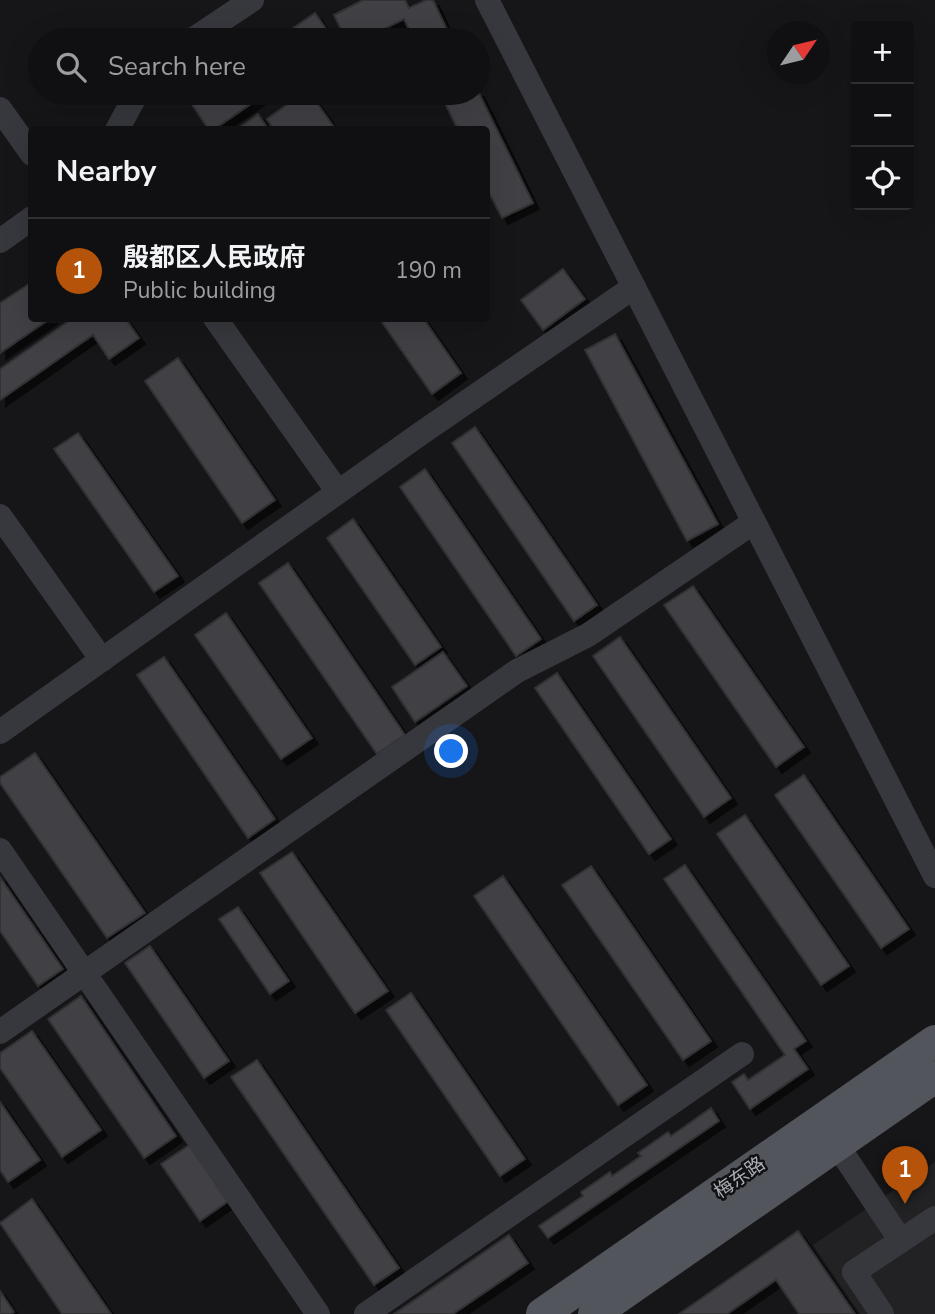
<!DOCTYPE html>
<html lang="en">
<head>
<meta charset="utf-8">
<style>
  body { margin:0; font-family:"Nunito Sans","Noto Sans SC",sans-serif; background:#1e1e20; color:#f1f3f6 }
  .controls { position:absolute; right:21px; top:21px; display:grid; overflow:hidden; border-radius:7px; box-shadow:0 7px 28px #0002 }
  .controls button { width:63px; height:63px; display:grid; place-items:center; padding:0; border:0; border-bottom:2px solid #303032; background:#101012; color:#f1f3f6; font:35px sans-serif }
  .compass { position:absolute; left:767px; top:21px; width:63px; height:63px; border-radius:50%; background:#101012; box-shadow:0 7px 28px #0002; rotate:55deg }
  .you { position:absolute; left:452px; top:752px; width:24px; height:24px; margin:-18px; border:5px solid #fff; border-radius:50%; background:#1a73e8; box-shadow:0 0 0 10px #1a73e833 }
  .badge { display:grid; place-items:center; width:46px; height:46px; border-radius:50%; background:#b45309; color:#fff; font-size:23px; font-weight:700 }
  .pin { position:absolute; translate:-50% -58px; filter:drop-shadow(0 2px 4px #0008) }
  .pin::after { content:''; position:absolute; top:37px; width:24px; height:21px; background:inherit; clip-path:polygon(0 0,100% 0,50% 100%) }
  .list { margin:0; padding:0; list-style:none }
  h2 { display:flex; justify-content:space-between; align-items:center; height:91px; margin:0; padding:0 28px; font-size:30px }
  h2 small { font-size:23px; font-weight:400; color:#9c9d9f }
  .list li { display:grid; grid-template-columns:46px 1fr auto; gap:21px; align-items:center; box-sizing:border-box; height:105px; padding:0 28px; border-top:2px solid #303032 }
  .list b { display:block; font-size:26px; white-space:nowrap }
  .list p { margin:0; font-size:23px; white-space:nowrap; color:#9c9d9f }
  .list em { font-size:23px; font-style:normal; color:#9c9d9f }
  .icon { flex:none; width:38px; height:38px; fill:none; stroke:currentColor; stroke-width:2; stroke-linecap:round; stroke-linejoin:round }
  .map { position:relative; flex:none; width:935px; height:1314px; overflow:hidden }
  .search { position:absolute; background:#101012; box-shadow:0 7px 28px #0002; left:28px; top:28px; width:462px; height:77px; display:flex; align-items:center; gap:18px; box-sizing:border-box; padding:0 24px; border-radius:38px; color:#9c9d9f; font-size:26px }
  .panel { position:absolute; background:#101012; box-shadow:0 7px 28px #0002; left:28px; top:126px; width:462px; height:196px; border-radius:7px }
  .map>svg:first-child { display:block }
</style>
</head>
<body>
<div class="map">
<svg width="935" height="1314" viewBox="0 0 935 1314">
  <defs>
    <filter id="shadow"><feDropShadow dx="6" dy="6" stdDeviation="0" flood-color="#0009"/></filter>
  </defs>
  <rect width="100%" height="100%" fill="#161618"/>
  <!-- built -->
  <path fill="#222225" d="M935,1162V1314H860L813,1245Z"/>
  <!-- building -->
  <g fill="#404145" stroke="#303034" stroke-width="2" filter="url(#shadow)">
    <path d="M363,0H405L409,8L426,0H433L452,40H414L404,19L361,40H346L334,15Z"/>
    <path d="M315,13L334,40H276Z"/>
    <path d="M478,91L533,203L502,218L486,187V130H458L440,93Z"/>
    <path d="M199,93H267L213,130H209L189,100Z"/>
    <path d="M303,93H310L336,130H274L267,119Z"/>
    <path d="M258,114L269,130H236Z"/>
    <path d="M563,269L585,299L543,330L521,300Z"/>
    <path d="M32,282V318H51L0,353V303Z"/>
    <path d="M73,318H125L139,338L109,359L93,335L0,400V369Z"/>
    <path d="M379,318H423L461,373L432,394Z"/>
    <path d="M615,334L718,524L687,541L585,350Z"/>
    <path d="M178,358L275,500L242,523L145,381Z"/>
    <path d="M475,427L597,605L574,621L452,443Z"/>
    <path d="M78,433L178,576L154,592L54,449Z"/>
    <path d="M425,469L541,639L516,656L400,487Z"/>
    <path d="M353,519L441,647L415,665L327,538Z"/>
    <path d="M288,563L405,735L377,754L259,583Z"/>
    <path d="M693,586L804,747L776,767L664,605Z"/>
    <path d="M226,613L312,738L281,759L195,635Z"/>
    <path d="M620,637L731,798L704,817L593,656Z"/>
    <path d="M443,652L467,686L415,722L392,687Z"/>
    <path d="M164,657L275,819L248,838L137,675Z"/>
    <path d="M557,673L671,839L649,854L535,688Z"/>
    <path d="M35,753L145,913L107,938L0,783V777Z"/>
    <path d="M804,775L909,929L881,948L775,795Z"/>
    <path d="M745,815L849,966L821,985L717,834Z"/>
    <path d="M292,852L388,991L355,1013L260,873Z"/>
    <path d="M685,865L806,1041L794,1049L808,1069L750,1109L732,1082L744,1074L748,1080L785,1055L664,879Z"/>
    <path d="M591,866L711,1041L683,1060L562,885Z"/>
    <path d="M503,876L647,1085L618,1105L474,896Z"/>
    <path d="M0,877L63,969L38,986L0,931Z"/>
    <path d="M238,907L289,981L270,994L219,919Z"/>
    <path d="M150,946L229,1061L204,1078L125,963Z"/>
    <path d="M411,993L525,1159L500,1176L386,1010Z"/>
    <path d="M81,996L176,1136L144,1158L48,1019Z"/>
    <path d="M32,1031L101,1130L62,1157L0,1068V1053Z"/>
    <path d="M257,1060L399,1268L374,1285L231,1077Z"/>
    <path d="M0,1102L40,1160L8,1182L0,1170Z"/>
    <path d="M711,1108L719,1121L548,1238L539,1226L583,1196L581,1192L610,1172L612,1176L641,1156L638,1153L668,1132L671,1136Z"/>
    <path d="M191,1144L230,1200L200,1221L161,1164Z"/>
    <path d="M32,1199L111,1314H62L0,1223Z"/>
    <path d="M798,1231L855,1314H799L776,1280L727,1314H679Z"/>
    <path d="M509,1235L528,1263L453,1314H394Z"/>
    <path d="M0,1291L14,1312L11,1314H0Z"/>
  </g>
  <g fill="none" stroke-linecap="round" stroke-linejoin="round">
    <!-- minor -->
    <g stroke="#37383d" stroke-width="24">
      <path d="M487,0L935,876"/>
      <path d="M192,40L252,0"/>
      <path d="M0,109L32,154"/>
      <path d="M117,130L137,93"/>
      <path d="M0,241L32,218"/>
      <path d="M215,318L338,492"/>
      <path d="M0,516L102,660"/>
      <path d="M0,732L420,434L634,287"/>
      <path d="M0,850L318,1314"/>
      <path d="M0,1032L517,671L588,635L754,522"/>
      <path d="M837,1145L901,1241"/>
      <path d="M366,1314L742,1054"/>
      <path d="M882,1314L854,1272L935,1218"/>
    </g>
    <!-- major -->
    <g stroke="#53555c" stroke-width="32">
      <path d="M542,1314L935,1041"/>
      <path d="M594,1314L935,1077"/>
    </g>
  </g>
  <g text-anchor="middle" stroke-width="5" stroke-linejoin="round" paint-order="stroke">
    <!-- street labels -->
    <g font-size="19" fill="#a8adb8" stroke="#111113">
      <text transform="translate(739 1177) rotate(-35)" y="7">梅东路</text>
    </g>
  </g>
</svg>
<div class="controls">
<button>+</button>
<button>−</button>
<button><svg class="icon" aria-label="locate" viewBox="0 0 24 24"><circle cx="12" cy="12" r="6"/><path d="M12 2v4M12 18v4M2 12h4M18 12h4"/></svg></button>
</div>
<svg class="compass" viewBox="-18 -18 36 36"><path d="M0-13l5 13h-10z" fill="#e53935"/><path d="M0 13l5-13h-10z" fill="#9c9d9f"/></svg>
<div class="you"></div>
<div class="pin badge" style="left:905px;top:1204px">1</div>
<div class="search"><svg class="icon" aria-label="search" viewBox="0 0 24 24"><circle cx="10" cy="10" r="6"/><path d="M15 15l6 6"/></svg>Search here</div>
<section class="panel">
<h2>Nearby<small></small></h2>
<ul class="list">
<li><span class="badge">1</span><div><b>殷都区人民政府</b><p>Public building</p></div><em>190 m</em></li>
</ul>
</section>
</div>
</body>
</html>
